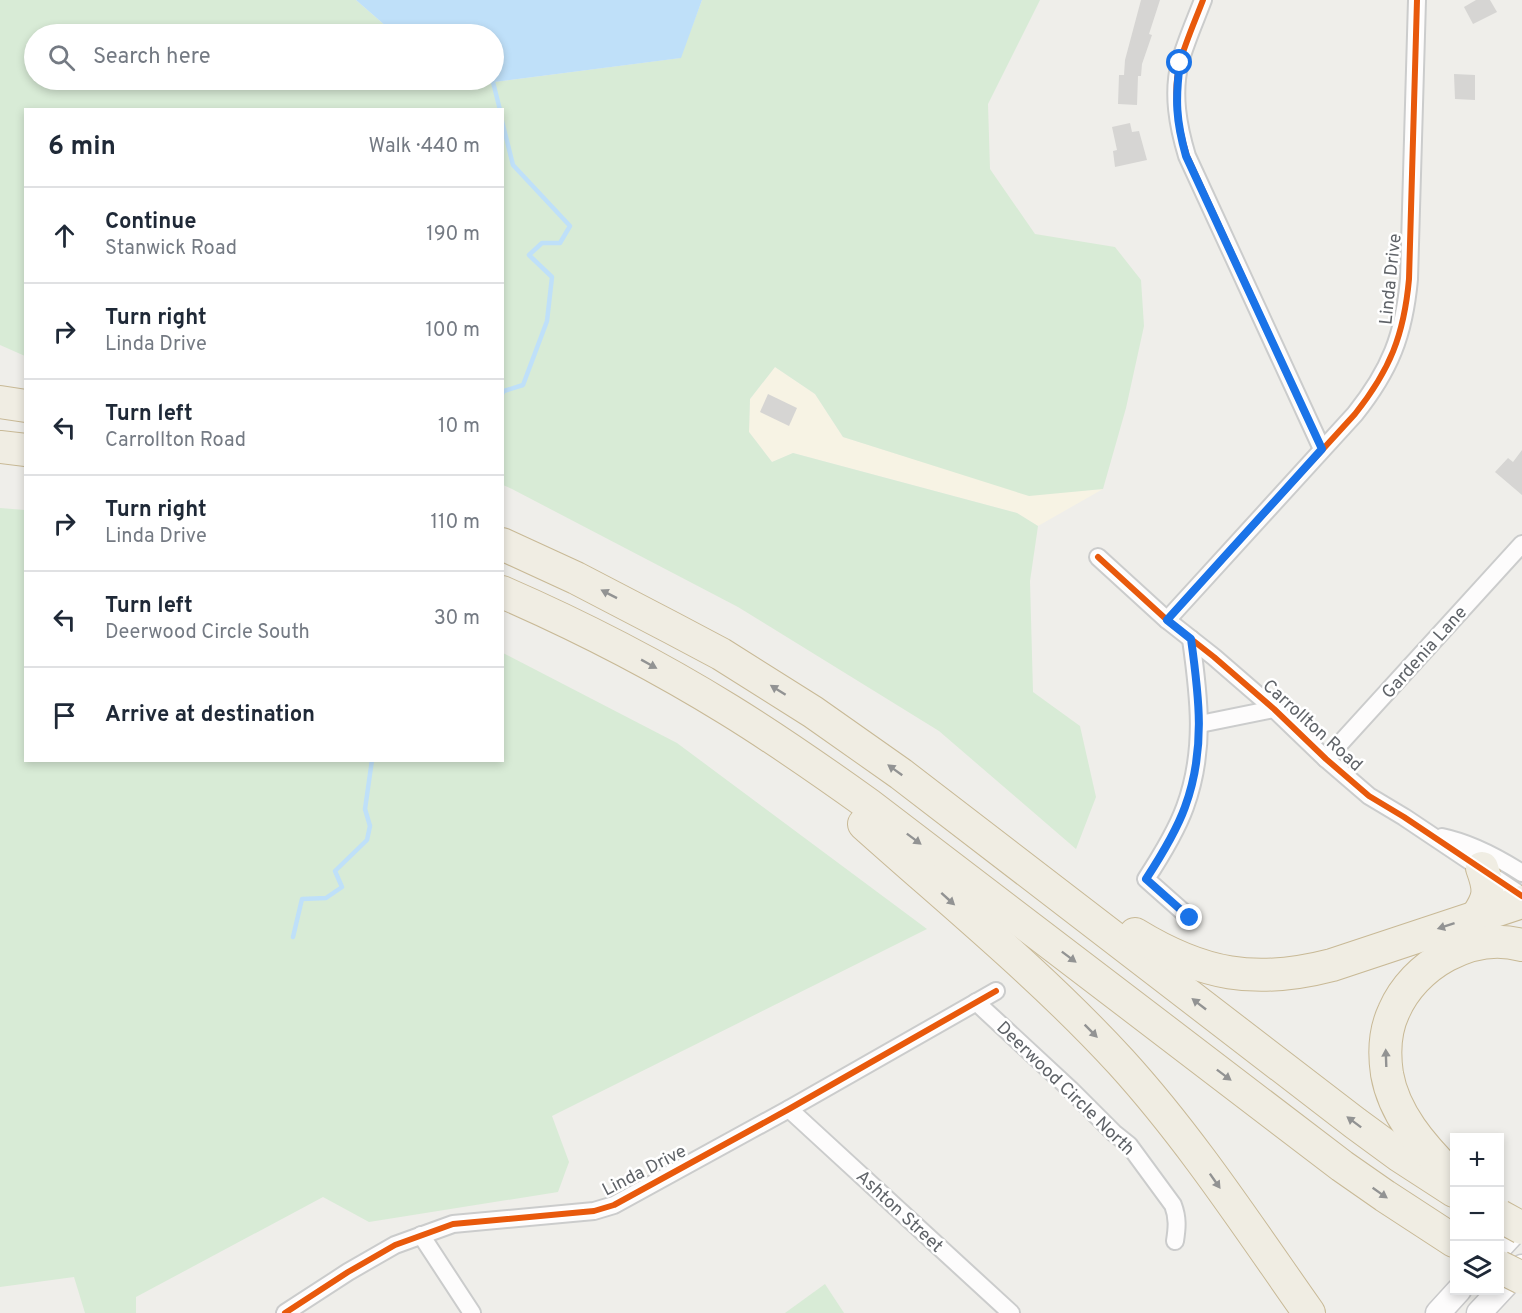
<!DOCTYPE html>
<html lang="en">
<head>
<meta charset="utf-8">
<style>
  body { margin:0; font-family:Overpass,sans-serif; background:#f2f2f3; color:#1f2937 }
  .controls { position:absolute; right:18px; bottom:18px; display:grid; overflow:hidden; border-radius:0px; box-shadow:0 3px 9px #0003 }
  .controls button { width:54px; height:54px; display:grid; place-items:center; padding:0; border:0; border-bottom:2px solid #e0e1e3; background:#fff; color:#1f2937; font:30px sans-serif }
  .stop { position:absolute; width:18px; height:18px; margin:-14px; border:4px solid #1a73e8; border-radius:50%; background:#fff }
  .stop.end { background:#1a73e8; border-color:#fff; box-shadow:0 2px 6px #0008 }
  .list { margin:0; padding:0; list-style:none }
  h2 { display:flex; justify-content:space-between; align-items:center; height:78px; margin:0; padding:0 24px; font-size:26px }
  h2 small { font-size:20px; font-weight:400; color:#747a83 }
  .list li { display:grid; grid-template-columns:39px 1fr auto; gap:18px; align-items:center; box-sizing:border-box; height:96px; padding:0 24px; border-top:2px solid #e0e1e3 }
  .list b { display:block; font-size:22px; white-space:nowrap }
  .list p { margin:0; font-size:20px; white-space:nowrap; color:#747a83 }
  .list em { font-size:20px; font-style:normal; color:#747a83 }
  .icon { flex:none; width:33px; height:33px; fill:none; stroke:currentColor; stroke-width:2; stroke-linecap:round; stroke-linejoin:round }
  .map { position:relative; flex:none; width:1522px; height:1313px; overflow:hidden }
  .search { position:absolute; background:#fff; box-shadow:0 3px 9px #0003; left:24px; top:24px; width:480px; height:66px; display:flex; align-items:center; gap:15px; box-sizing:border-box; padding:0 21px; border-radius:33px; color:#747a83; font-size:22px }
  .panel { position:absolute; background:#fff; box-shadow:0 3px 9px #0003; left:24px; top:108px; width:480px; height:654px; border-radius:0px }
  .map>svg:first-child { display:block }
</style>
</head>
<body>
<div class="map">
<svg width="1522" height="1313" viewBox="0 0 1522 1313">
  <rect width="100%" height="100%" fill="#efeeea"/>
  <!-- commercial -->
  <path fill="#f7f3e4" d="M775,367L815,394L843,437L1029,495L1103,489L1038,526L1017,513L793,453L772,462L749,432L750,399Z"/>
  <!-- green -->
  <g fill="#d8ebd6">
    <path d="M0,0H356L395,34H34V80H447L455,87L680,58L702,0H1040L988,104L990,169L1035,234L1115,247L1141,280L1144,326L1126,408L1103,489L1029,496L843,437L815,394L775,367L750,399L749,432L772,462L793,453L1017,513L1038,526L1030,581L1033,692L1080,726L1096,797L1076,849L939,731L738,607L512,489L503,485L502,110H26L25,356L0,345Z"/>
    <path d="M0,508L25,510L26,760H502L503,653L677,743L927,929L552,1116L569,1162L558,1192L369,1222L323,1197L136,1297V1313H85L74,1277L0,1287Z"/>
    <path d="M825,1284L844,1313H785Z"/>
  </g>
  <!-- water -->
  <path fill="#bfe0f9" d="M356,0H702L681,58L455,87L447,80H494V34H395Z"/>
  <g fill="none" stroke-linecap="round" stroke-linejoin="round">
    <!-- stream -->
    <g stroke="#bfe0f9" stroke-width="4.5">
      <path d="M493,82L500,110"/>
      <path d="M502,121L513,165L570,226L560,243H542L529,255L552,277L547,321L523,385L504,391L502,394"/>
      <path d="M293,937L302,899L326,898L342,887L335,871L367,840L370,826L365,809L372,760"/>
    </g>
  </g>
  <!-- building -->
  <g fill="#d6d5d3">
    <path d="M1141,0H1160L1149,34L1152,35L1142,64L1141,76H1138L1137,105L1118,104L1119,75H1124L1125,60Z"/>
    <path d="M1476,0H1490L1497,12L1473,24L1464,7Z"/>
    <path d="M1454,74L1475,75V100L1455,99Z"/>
    <path d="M1130,123L1132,132L1139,131L1147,160L1115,167L1113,151L1117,150L1112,127Z"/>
    <path d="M768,394L797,408L789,426L760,412Z"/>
    <path d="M1522,450V495L1495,472L1508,458L1513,462Z"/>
  </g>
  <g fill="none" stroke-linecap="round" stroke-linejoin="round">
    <defs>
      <g id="street">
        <path d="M1203,0C1195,21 1186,41 1180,62C1172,94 1178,126 1187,156L1322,449"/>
        <path d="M1098,557L1167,620L1214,657L1274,709L1326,759L1369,796L1404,817L1522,896"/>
        <path d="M1167,620L1355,414C1390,370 1404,335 1409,279L1417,0"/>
        <path d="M1200,724L1274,709"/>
        <path d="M1326,759L1522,544"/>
        <path d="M1442,837C1471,843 1497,857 1522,873"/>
        <path d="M1190,918L1146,879C1161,856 1176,832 1185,807C1206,750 1199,696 1191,639"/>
        <path d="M976,1002L1070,1089L1114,1133L1129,1145L1173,1205C1178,1218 1177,1228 1175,1241"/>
        <path d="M789,1109L1011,1313"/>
        <path d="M421,1235L472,1313"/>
        <path d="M285,1313L348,1272L395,1245L453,1224L594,1211L614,1205L789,1109L996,991"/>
      </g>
      <g id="secondary">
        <path d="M1500,1247L1522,1223"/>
        <path d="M1438,1313L1459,1290"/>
        <path d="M1479,1313L1522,1267"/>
      </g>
      <g id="highway">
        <path d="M0,402L26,406"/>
        <path d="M0,447L26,450"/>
        <path d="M502,544L576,578L672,628L721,654L813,712L901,774L1355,1123L1400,1156L1454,1191"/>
        <path d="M502,592C580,626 656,665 729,710C776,739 822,771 868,804L1342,1166L1385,1196L1454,1241"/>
        <path d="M864,824C951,902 1042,976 1121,1062C1191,1139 1249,1228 1309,1313"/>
        <path d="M1477,916C1490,897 1490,890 1482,868"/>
        <path d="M1135,934C1202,975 1255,985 1332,965L1522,902"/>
        <path d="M1450,1174C1422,1146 1394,1114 1387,1074C1384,1054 1385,1030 1394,1011C1414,965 1471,931 1522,945"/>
      </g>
    </defs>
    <!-- street casing -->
    <use href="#street" stroke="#cbcccc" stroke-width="20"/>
    <!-- secondary casing -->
    <use href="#secondary" stroke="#cacacb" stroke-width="27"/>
    <!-- highway casing -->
    <use href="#highway" stroke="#c8b996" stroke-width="34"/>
    <!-- street -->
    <use href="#street" stroke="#fdfcfc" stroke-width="16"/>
    <!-- secondary -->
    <use href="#secondary" stroke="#fdfcfc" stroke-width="24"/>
    <!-- highway -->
    <use href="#highway" stroke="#f0ede3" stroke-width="32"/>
    <defs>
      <g id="highway-bridge">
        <path d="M1500,1216L1522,1228"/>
        <path d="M1500,1267L1522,1278"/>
      </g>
    </defs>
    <!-- highway-bridge casing -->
    <use href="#highway-bridge" stroke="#c8b996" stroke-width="34" stroke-linecap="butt"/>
    <!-- highway-bridge -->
    <use href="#highway-bridge" stroke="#f0ede3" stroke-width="32"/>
    <defs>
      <g id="cycleway">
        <path d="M1203,0C1195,21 1186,41 1180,62C1172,94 1178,126 1187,156L1322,449"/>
        <path d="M1098,557L1167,620L1214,657L1274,709L1326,759L1369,796L1404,817L1522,896"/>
        <path d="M1167,620L1355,414C1390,370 1404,335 1409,279L1417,0"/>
        <path d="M285,1313L348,1272L395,1245L453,1224L594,1211L614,1205L789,1109L996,991"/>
      </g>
    </defs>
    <!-- cycleway casing -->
    <use href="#cycleway" stroke="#fff" stroke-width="10"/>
    <!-- cycleway -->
    <use href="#cycleway" stroke="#e8590c" stroke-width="6"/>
  </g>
  <!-- one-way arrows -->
  <defs><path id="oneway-solid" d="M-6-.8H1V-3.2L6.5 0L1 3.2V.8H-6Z" transform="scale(1.5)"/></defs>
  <g fill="#929393">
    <use href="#oneway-solid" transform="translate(609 594) rotate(-153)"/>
    <use href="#oneway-solid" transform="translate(649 664) rotate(29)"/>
    <use href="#oneway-solid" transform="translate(778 690) rotate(-148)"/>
    <use href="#oneway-solid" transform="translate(895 770) rotate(-144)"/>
    <use href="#oneway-solid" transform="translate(914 839) rotate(37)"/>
    <use href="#oneway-solid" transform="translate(948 899) rotate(42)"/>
    <use href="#oneway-solid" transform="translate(1446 926) rotate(162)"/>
    <use href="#oneway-solid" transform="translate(1069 957) rotate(37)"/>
    <use href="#oneway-solid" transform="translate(1199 1004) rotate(-142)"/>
    <use href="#oneway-solid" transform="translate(1091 1031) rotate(45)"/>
    <use href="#oneway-solid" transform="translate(1386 1058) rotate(-92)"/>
    <use href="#oneway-solid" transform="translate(1224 1075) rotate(37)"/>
    <use href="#oneway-solid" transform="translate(1354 1122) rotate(-143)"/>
    <use href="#oneway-solid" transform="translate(1215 1181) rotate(55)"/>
    <use href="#oneway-solid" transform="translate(1380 1193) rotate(35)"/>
  </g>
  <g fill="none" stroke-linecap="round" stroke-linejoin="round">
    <!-- route -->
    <path stroke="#1a73e8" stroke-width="8" d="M1180,63C1175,99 1176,121 1186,156L1322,449L1167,620L1191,639C1199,696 1206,750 1185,807C1176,832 1161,856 1146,879L1190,918"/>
  </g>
  <g text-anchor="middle" stroke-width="5" stroke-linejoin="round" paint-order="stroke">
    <!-- street labels -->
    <g font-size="18" fill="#5f6368" stroke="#fff">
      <text transform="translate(1390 279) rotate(-84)" y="6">Linda Drive</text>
      <text transform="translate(1424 652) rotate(-48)" y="6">Gardenia Lane</text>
      <text transform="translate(1313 725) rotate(42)" y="6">Carrollton Road</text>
      <text transform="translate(1066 1088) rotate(44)" y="6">Deerwood Circle North</text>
      <text transform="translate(644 1170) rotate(-27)" y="6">Linda Drive</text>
      <text transform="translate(900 1211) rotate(43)" y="6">Ashton Street</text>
    </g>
  </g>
</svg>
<div class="controls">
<button>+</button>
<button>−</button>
<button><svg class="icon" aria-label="layers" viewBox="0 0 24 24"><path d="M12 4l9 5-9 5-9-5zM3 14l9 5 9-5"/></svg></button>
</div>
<div class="stop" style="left:1180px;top:63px"></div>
<div class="stop end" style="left:1190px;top:918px"></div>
<div class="search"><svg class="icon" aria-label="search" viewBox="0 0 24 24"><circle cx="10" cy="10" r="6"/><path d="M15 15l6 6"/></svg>Search here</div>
<section class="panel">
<h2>6 min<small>Walk · 440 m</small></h2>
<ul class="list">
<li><svg class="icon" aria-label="ahead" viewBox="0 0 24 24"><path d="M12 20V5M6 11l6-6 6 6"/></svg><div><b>Continue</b><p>Stanwick Road</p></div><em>190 m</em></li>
<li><svg class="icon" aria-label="right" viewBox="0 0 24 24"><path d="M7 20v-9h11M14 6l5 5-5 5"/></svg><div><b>Turn right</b><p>Linda Drive</p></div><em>100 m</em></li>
<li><svg class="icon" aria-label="left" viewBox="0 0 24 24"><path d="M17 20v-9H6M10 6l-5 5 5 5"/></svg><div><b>Turn left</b><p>Carrollton Road</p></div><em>10 m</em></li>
<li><svg class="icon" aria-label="right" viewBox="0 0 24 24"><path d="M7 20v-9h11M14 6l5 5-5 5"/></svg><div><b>Turn right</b><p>Linda Drive</p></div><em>110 m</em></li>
<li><svg class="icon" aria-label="left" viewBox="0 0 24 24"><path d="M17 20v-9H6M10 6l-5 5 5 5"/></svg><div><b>Turn left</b><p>Deerwood Circle South</p></div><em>30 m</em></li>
<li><svg class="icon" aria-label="arrive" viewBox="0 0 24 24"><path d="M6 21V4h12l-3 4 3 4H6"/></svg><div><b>Arrive at destination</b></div></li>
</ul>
</section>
</div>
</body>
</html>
